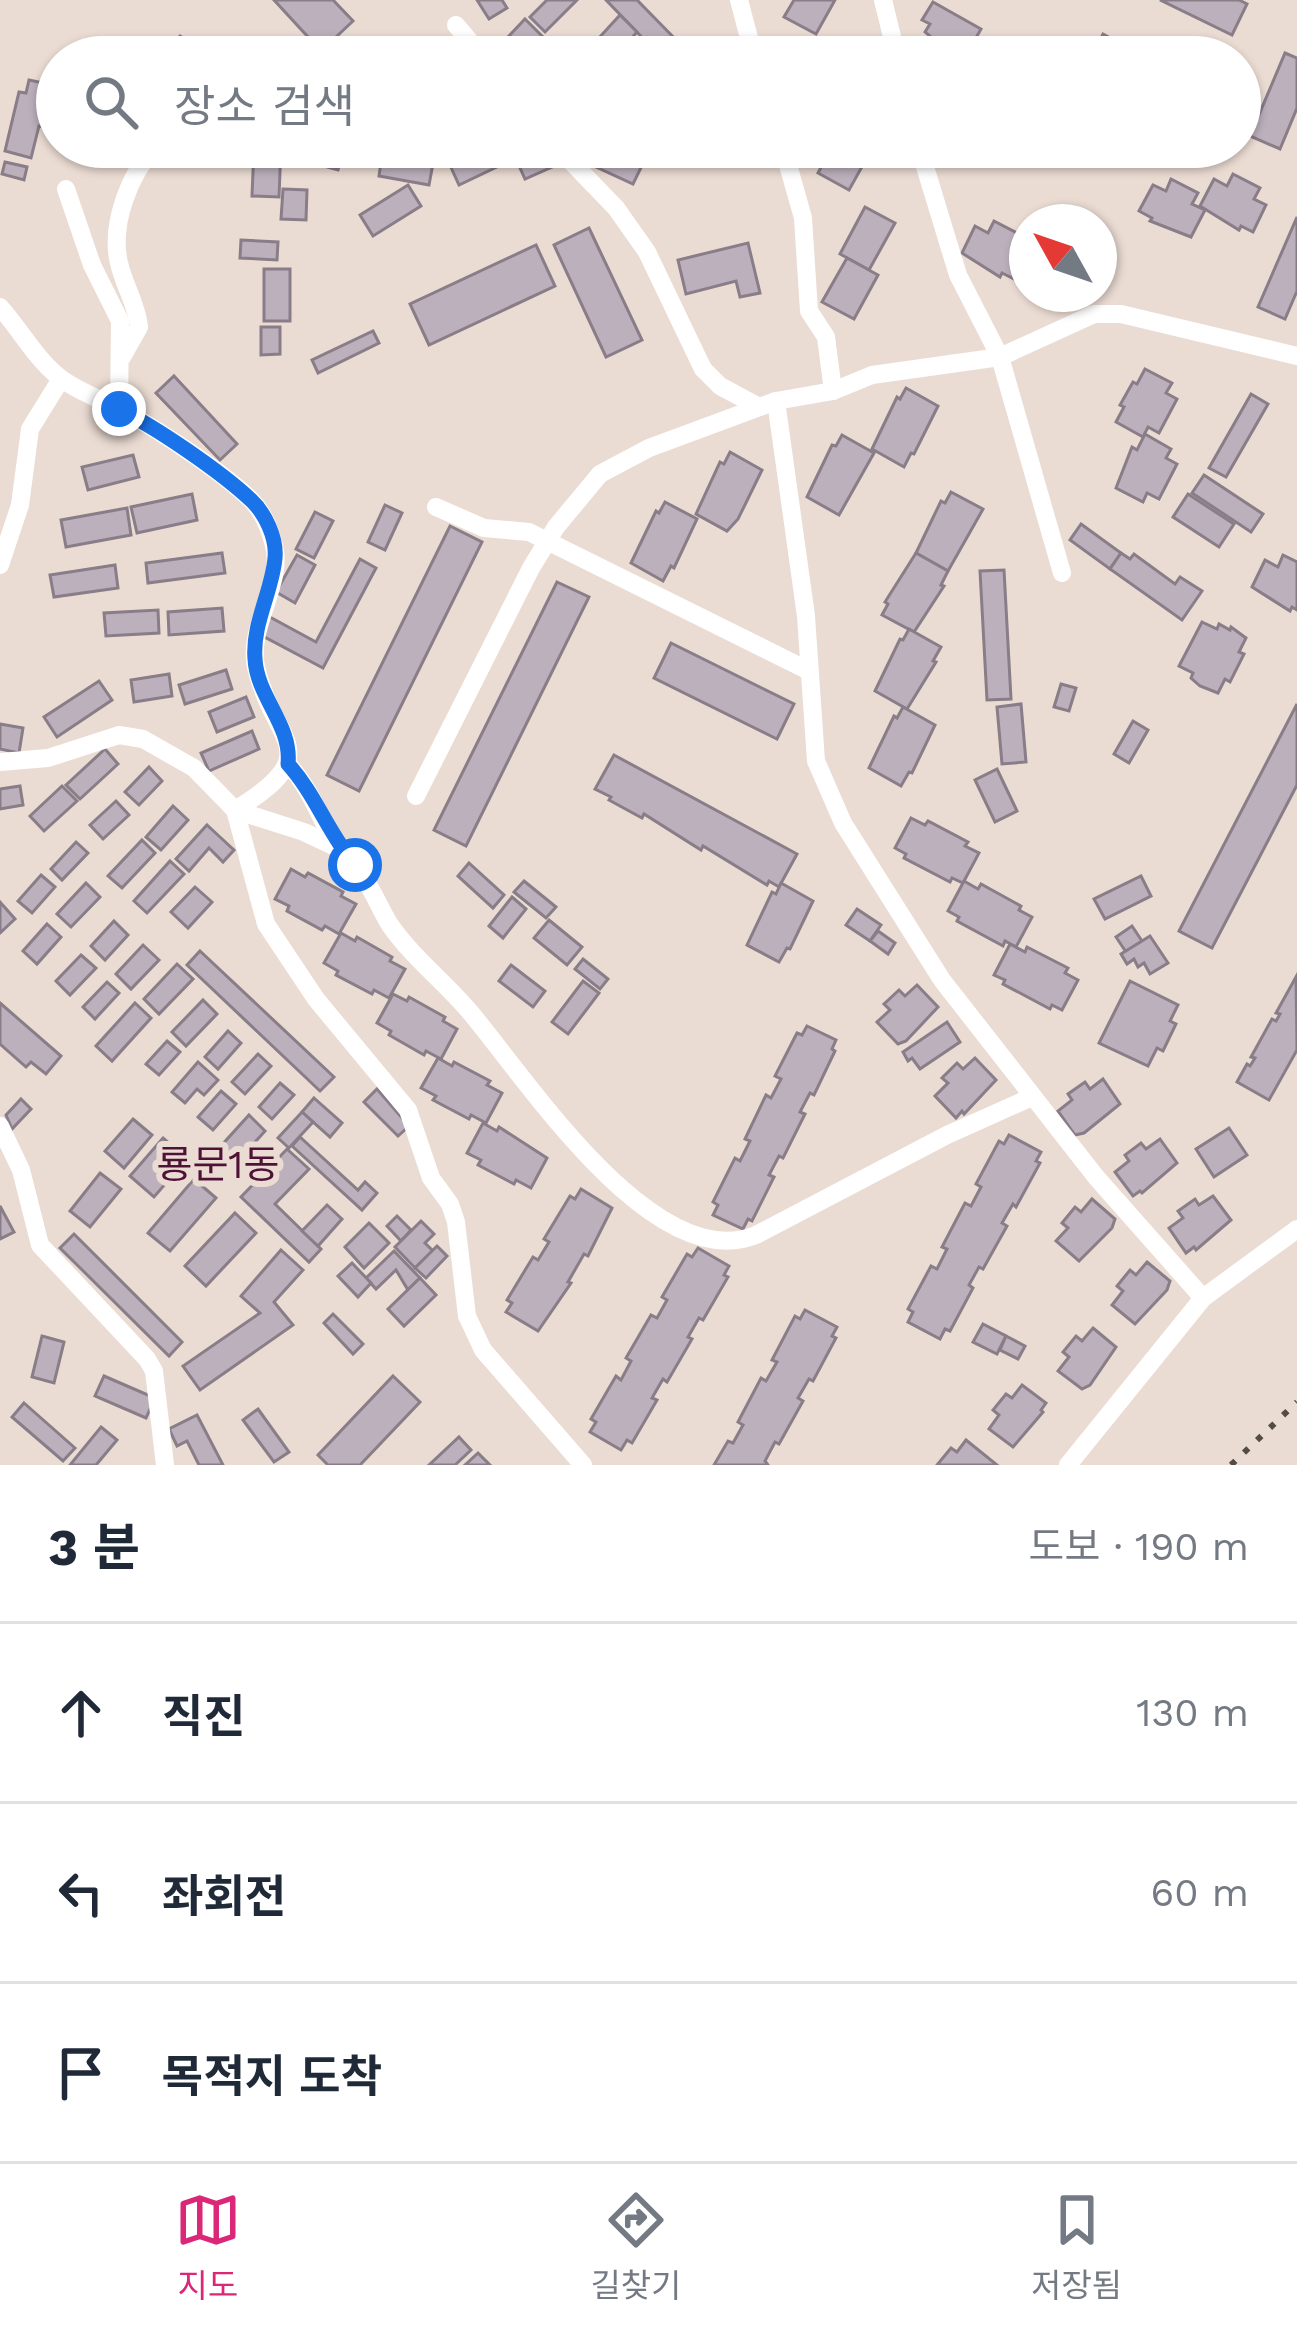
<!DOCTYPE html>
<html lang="ko">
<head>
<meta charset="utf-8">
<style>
  body { margin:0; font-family:"Work Sans","Noto Sans KR",sans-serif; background:#f2f2f3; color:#1f2937 }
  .compass { position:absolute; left:1009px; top:204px; width:108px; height:108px; border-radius:50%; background:#fff; box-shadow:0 3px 9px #0004; rotate:310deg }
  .stop { position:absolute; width:36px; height:36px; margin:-27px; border:9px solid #1a73e8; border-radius:50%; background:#fff }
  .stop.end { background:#1a73e8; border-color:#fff; box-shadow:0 3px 12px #0008 }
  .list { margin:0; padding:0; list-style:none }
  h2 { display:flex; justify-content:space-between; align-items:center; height:156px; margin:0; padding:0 48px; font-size:51px }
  h2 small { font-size:39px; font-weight:400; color:#747a83 }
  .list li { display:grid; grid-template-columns:78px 1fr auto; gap:36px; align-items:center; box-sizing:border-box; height:180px; padding:0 48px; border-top:3px solid #e0e1e3 }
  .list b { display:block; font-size:45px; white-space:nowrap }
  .list em { font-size:39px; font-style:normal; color:#747a83 }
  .icon { flex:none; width:66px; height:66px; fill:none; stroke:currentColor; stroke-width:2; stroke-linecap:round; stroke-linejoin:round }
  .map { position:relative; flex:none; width:1297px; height:1465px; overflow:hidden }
  .search { position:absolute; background:#fff; box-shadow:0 3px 9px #0004; left:36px; right:36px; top:36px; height:132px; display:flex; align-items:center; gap:30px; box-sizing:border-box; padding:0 42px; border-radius:66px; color:#747a83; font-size:45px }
  .sheet { height:696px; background:#fff }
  nav { display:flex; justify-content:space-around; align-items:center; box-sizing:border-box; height:168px; border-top:3px solid #e0e1e3; background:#fff; font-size:33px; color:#747a83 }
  nav a { display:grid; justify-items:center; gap:6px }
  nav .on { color:#db2777 }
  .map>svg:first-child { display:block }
</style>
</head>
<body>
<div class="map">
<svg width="1297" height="1465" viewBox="0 0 1297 1465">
  <rect width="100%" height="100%" fill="#ebdcd3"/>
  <!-- building -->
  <g fill="#bcb0bc" stroke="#897d88" stroke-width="3">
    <path d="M274,0H333L353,21L321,51Z"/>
    <path d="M477,0H502L507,8L489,19Z"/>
    <path d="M547,0H577L545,32L530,17Z"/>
    <path d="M606,0H637L683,47L673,57H661Z"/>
    <path d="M794,0H835L816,34L784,17Z"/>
    <path d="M1160,0H1239L1247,4L1232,35Z"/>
    <path d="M933,2L981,29L970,48L963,43L958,51L947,45L945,49L925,32L930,24L922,20Z"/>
    <path d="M620,15L637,32L615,57H592L586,52Z"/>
    <path d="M525,19L563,57H529L508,37Z"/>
    <path d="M1103,34L1146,57H1091Z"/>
    <path d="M180,36L197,46L190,57H167Z"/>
    <path d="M963,43L970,48L986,57H955Z"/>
    <path d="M1285,53L1297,58V108L1280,149L1250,136Z"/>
    <path d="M29,80L57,86L51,129L39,126L31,158L5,151L19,92L26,93Z"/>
    <path d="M254,147H281L279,197L252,196Z"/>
    <path d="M320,147H344L338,170L316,164Z"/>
    <path d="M482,147H497L505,163L459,185L449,163Z"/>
    <path d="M543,147L552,167L525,179L511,148Z"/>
    <path d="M603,147H651L633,184L594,166Z"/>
    <path d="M832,147H873L849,190L818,173Z"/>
    <path d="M383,149L434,158L429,185L379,176Z"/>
    <path d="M5,162L27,167L24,180L2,174Z"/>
    <path d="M1233,174L1260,188L1254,199L1266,205L1253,232L1241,226L1239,230L1200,206L1214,179L1227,186Z"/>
    <path d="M1171,179L1198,193L1192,204L1205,210L1191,237L1150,221L1152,218L1139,211L1153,185L1166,191Z"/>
    <path d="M408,185L421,206L373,236L360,215Z"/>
    <path d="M283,189L307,190L306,220L281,219Z"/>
    <path d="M865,207L895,223L869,270L840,254Z"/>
    <path d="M1297,217V291L1285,319L1258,307Z"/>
    <path d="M994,221L1021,235L1015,246L1027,252L1014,279L1002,273L1000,277L962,253L975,226L988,233Z"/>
    <path d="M589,228L642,340L606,357L554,245Z"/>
    <path d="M241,240L278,242L277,260L240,258Z"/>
    <path d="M748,243L760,293L740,297L736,281L686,294L678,260Z"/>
    <path d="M536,245L555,286L429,345L410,304Z"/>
    <path d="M847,258L878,275L854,319L822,302Z"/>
    <rect x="264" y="269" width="26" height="52"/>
    <path d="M261,327H280V354L261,355Z"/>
    <path d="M373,331L379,343L318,373L312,360Z"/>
    <path d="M1145,369L1172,383L1166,393L1177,399L1159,433L1148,427L1143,437L1116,422L1124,407L1120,405L1133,382L1137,384Z"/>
    <path d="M174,376L237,444L220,460L156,393Z"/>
    <path d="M906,388L938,406L914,454L911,453L904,467L872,449L897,397L900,399Z"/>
    <path d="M1251,394L1268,404L1226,477L1209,468Z"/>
    <path d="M1145,434L1171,449L1166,458L1177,464L1159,499L1147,493L1143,502L1116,488L1132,447L1137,450Z"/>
    <path d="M842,435L874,453L839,515L807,497L832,445L836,446Z"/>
    <path d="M730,452L762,470L738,519L727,531L696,514L720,462L724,464Z"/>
    <path d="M133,455L139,477L88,490L82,467Z"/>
    <path d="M1204,475L1263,514L1251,532L1192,493Z"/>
    <path d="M951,492L983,509L948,571L916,553L941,501L945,503Z"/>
    <path d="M192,494L197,520L137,533L131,507Z"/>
    <path d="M1188,494L1234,524L1219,547L1173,517Z"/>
    <path d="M665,502L697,519L674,568L671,566L663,581L631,563L656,511L659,513Z"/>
    <path d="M385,505L402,513L385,550L368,542Z"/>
    <path d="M127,508L131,535L66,547L61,520Z"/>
    <path d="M315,512L333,521L314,558L296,549Z"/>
    <path d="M1081,524L1121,553L1110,569L1070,540Z"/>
    <path d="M450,526L482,542L359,791L327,775Z"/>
    <path d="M222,553L225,573L148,583L146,563Z"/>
    <path d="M916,553L948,571L941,585L944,586L914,632L882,615L888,604L885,602Z"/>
    <path d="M1121,553L1130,559L1134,554L1175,584L1180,577L1202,591L1182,620L1110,569Z"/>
    <path d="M297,555L315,565L295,603L276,592Z"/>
    <path d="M1283,555L1297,562V610L1292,607L1290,611L1252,587L1265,560L1278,567Z"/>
    <path d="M360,559L376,568L323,668L259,634L268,616L316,642Z"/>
    <path d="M115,565L118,588L54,597L50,575Z"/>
    <path d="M1004,570L1011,699L987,700L980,571Z"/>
    <path d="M557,582L589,597L466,846L434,830Z"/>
    <path d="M222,608L224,631L169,635L168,612Z"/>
    <path d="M158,610L159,633L106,636L104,613Z"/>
    <path d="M1202,622L1217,629L1219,624L1230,630L1231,627L1246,638L1239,652L1244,654L1230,682L1225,679L1218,693L1200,686L1191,678L1193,673L1179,666Z"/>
    <path d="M909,629L941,647L933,661L936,662L907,709L875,691L900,639L903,640Z"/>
    <path d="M671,643L794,704L777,739L654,678Z"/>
    <path d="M226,670L232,689L185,704L179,685Z"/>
    <path d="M169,674L172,696L134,702L131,680Z"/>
    <path d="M99,681L112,700L57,737L44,717Z"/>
    <path d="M1061,684L1076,688L1069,711L1054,707Z"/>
    <path d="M246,697L254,717L217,732L209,712Z"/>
    <path d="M1021,704L1026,762L1002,764L997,707Z"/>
    <path d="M1297,704V785L1212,948L1179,931Z"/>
    <path d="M903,707L935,725L912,773L909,772L901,786L869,768L894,716L897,718Z"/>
    <path d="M1133,721L1148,730L1129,763L1114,754Z"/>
    <path d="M0,724L23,728L19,753L0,749Z"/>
    <path d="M252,731L259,749L209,771L201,753Z"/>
    <path d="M105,749L118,764L80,799L66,785Z"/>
    <path d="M614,755L797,854L779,887L769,881L767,885L703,846L701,850L644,814L642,818L609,800L611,797L595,789Z"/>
    <path d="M149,767L162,781L139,805L125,792Z"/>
    <path d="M997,769L1017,811L995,822L975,780Z"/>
    <path d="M20,786L23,805L0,809V789Z"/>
    <path d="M62,786L77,801L44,831L30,816Z"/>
    <path d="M116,801L129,815L103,839L90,825Z"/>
    <path d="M173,806L188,820L161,850L146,837Z"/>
    <path d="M911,818L925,825L928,821L968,842L965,846L979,853L963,883L952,878L950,882L904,858L906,854L895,848Z"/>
    <path d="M207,825L234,850L223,862L209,848L189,871L176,859Z"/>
    <path d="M142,840L155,853L122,888L108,876Z"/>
    <path d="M76,842L88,853L62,880L51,869Z"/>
    <path d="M170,861L184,874L147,913L134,901Z"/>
    <path d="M469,863L504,895L493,908L458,876Z"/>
    <path d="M291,869L305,877L308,873L343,892L341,896L356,904L339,934L325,926L322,930L287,911L289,906L275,899Z"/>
    <path d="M41,875L55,887L32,913L18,901Z"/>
    <path d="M1141,876L1151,896L1105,919L1094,899Z"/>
    <path d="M524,881L556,907L546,918L514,892Z"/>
    <path d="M964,881L978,889L981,884L1021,906L1019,910L1032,917L1016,947L1005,941L1003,946L957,921L959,917L948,911Z"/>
    <path d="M86,883L100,897L71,927L57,914Z"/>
    <path d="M781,883L813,901L790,949L787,948L779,962L747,945L772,892L776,894Z"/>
    <path d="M195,887L212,902L188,928L171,912Z"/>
    <path d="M512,897L526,909L503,938L489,926Z"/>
    <path d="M0,902L15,919L0,933Z"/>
    <path d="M857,909L881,925L870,941L846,925Z"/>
    <path d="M549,920L582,947L567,965L534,938Z"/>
    <path d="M114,921L128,935L105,960L91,946Z"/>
    <path d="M47,924L61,937L37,964L23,951Z"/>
    <path d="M1132,926L1142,941L1126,952L1116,937Z"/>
    <path d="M878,931L895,943L888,954L870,941Z"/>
    <path d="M341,933L355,941L357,937L392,957L390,961L405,969L389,998L374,990L372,994L336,975L338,971L324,963Z"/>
    <path d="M1150,936L1168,963L1150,974L1144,963L1138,967L1134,959L1127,964L1121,954Z"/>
    <path d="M1010,944L1025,952L1027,947L1068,968L1065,973L1078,980L1062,1010L1052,1005L1050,1009L1003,984L1005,980L994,975Z"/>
    <path d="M143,945L159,960L131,989L116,974Z"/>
    <path d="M200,951L334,1077L320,1091L187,965Z"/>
    <path d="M81,955L96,968L70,995L56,981Z"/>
    <path d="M583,959L608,979L600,989L575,969Z"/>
    <path d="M177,964L193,979L159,1014L144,999Z"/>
    <path d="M511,965L545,991L533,1007L499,981Z"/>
    <path d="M1296,977L1297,1050L1269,1100L1237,1082L1247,1064L1250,1066L1255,1058L1251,1057L1272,1019L1276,1021L1280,1014L1276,1013Z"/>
    <path d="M583,981L599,993L568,1034L552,1022Z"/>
    <path d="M1130,981L1178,1005L1170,1021L1176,1024L1163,1051L1157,1048L1148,1066L1099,1043Z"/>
    <path d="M107,982L119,993L95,1019L83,1007Z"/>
    <path d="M917,985L938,1007L906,1041L898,1044L877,1022L890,1010L884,1004L899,990L905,996Z"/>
    <path d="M393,994L407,1001L409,997L445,1017L443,1021L457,1029L441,1059L426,1051L424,1055L389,1035L391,1031L377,1023Z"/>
    <path d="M203,1000L217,1014L186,1046L172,1032Z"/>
    <path d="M0,1003L61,1056L46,1074L31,1062L26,1067L0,1044Z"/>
    <path d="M135,1003L151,1018L112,1061L96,1046Z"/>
    <path d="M947,1022L960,1042L920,1069L912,1058L908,1061L903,1052Z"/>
    <path d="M807,1026L836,1040L832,1049L835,1051L814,1095L810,1093L800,1112L805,1114L783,1158L779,1156L769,1175L774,1177L752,1221L748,1219L743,1229L713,1215L718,1205L713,1202L735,1158L740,1161L750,1141L745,1139L766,1095L771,1098L781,1079L775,1076L797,1033L802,1035Z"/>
    <path d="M228,1031L241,1043L218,1069L205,1057Z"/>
    <path d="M167,1041L180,1052L159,1075L146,1064Z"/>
    <path d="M258,1054L271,1066L245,1094L232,1082Z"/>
    <path d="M438,1058L452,1066L454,1062L490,1081L487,1085L502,1093L486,1123L471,1115L469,1119L433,1100L436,1096L421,1088Z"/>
    <path d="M975,1058L996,1080L964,1114L962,1111L956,1118L935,1096L948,1083L942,1078L957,1063L963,1069Z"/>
    <path d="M198,1062L218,1080L204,1095L197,1089L185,1103L172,1092Z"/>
    <path d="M1103,1079L1120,1104L1084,1133L1075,1135L1058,1111L1072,1100L1068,1094L1085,1082L1090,1089Z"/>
    <path d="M280,1083L294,1095L272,1119L259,1107Z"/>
    <path d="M377,1089L409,1126L398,1136L364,1102Z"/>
    <path d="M221,1091L236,1104L213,1130L198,1117Z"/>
    <path d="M314,1098L342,1123L330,1137L302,1112Z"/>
    <path d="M21,1099L31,1109L12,1129L6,1115Z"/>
    <path d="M302,1112L313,1122L289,1148L278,1138Z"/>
    <path d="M249,1115L265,1131L237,1162L220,1147Z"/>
    <path d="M133,1119L152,1135L124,1168L105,1151Z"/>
    <path d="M483,1123L497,1131L499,1127L547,1158L531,1188L516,1180L514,1184L478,1165L481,1160L467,1153Z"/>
    <path d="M1229,1128L1247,1155L1214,1177L1196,1149Z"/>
    <path d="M1009,1135L1041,1152L1036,1161L1040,1163L1016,1207L1013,1204L1002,1223L1007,1226L983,1269L979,1267L969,1285L973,1288L950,1331L945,1329L940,1339L908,1322L913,1312L908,1309L931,1266L937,1269L947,1249L942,1247L965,1203L971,1206L981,1187L976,1184L999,1141L1004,1144Z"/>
    <path d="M300,1137L358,1190L365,1182L377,1193L362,1210L292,1146Z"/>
    <path d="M163,1138L187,1159L154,1197L130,1176Z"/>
    <path d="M1160,1139L1177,1163L1142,1193L1140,1191L1133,1196L1115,1172L1129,1161L1125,1155L1141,1143L1146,1149Z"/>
    <path d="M287,1149L309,1169L275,1204L321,1249L309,1262L241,1197Z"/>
    <path d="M100,1173L121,1189L90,1227L70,1211Z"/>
    <path d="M194,1179L216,1198L170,1251L148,1233Z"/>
    <path d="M581,1189L612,1208L588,1256L584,1254L568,1282L571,1283L538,1331L506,1312L512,1303L507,1300L533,1257L538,1260L549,1242L544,1239L570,1196L575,1199Z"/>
    <path d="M1213,1196L1231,1220L1196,1250L1194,1247L1186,1253L1169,1228L1183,1218L1178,1211L1195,1199L1199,1205Z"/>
    <path d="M1092,1199L1115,1219L1112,1228L1079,1261L1056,1241L1068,1228L1062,1223L1075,1207L1081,1212Z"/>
    <path d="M327,1205L342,1219L318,1246L302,1231Z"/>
    <path d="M0,1206L14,1232L0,1239Z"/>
    <path d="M235,1213L256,1233L206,1286L185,1266Z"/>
    <path d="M397,1216L411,1230L401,1241L387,1226Z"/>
    <path d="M421,1221L434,1234L425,1243L433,1251L415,1268L395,1247Z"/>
    <path d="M369,1223L389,1243L364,1268L345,1247Z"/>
    <path d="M74,1234L182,1342L169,1356L60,1248Z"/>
    <path d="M437,1246L447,1256L426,1278L415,1268Z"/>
    <path d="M698,1248L729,1266L724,1275L728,1277L703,1320L699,1318L688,1337L692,1339L667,1382L663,1379L652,1398L657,1400L632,1443L627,1440L621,1450L590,1432L596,1422L591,1419L616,1376L621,1380L631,1361L626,1358L651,1315L657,1318L667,1300L662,1297L687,1254L692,1257Z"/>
    <path d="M281,1250L303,1270L274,1302L293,1325L200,1390L183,1366L260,1313L241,1296Z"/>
    <path d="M394,1251L420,1278L408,1290L396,1270L376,1289L366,1278Z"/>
    <path d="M1147,1262L1170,1281L1167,1290L1135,1324L1112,1305L1123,1291L1117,1286L1130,1270L1136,1275Z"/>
    <path d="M352,1263L371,1283L358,1297L338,1276Z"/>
    <path d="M420,1278L436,1295L404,1326L388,1309Z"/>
    <path d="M805,1310L837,1327L832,1336L836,1338L813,1381L809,1379L798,1398L803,1401L779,1444L775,1442L765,1461L768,1465H714L728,1441L733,1443L743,1425L738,1422L761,1378L766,1381L777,1362L772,1360L795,1316L800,1319Z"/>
    <path d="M333,1314L363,1344L353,1354L324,1323Z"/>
    <path d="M983,1324L1006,1336L997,1354L973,1342Z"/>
    <path d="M1093,1328L1116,1347L1090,1385L1082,1389L1058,1371L1069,1357L1063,1352L1076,1336L1082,1341Z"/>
    <path d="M42,1336L64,1342L54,1383L32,1377Z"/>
    <path d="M1006,1336L1025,1346L1018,1359L1000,1350Z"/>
    <path d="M104,1376L155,1398L146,1418L95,1396Z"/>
    <path d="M393,1376L420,1402L360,1465H328L318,1455Z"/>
    <path d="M1022,1385L1046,1403L1041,1410L1043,1412L1013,1447L989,1429L999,1415L993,1410L1006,1394L1012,1398Z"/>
    <path d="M24,1403L75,1448L63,1461L12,1417Z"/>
    <path d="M258,1409L289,1452L274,1462L243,1420Z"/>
    <path d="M197,1415L223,1465H199L187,1441L177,1446L169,1429Z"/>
    <path d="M101,1427L117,1440L96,1465H70Z"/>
    <path d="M459,1437L471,1450L455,1465H429Z"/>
    <path d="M966,1440L997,1465H937L951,1448L957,1452Z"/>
    <path d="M478,1453L490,1465H465Z"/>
  </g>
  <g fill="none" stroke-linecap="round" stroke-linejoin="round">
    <!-- minor -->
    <g stroke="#fff" stroke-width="18">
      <path d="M739,0L754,57"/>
      <path d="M883,0L897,57"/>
      <path d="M456,25L483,57"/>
      <path d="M557,147L616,208L647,252L703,369L720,386L759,407"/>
      <path d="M783,147L803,218L809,311L826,337L833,391"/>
      <path d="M919,147L958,275L1000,357L1062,573"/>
      <path d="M66,189L92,265L120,321L119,409"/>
      <path d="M0,307C20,329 35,358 59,377C78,392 103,400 124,411C160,431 224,473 252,501C263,512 269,527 273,542C286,582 247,625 256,667C273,743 330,752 235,810"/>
      <path d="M122,357L139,327C137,304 124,286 119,263C110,225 129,175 155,147"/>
      <path d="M776,401L806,616L816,761L843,823L942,980L1096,1177L1203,1298"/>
      <path d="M436,507L484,528L529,532L809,671"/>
      <path d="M0,565L20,505L30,429L61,379"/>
      <path d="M0,762L48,758L119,735L143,739L194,768L235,810L266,924L316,999L408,1110L431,1178L450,1204L456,1222L467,1316L483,1350L583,1465"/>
      <path d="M288,764C308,786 316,808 330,834C339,849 353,862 363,877C374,892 380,909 390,925C413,958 445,982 470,1012C526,1078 654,1277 756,1235L947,1135L1032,1097"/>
      <path d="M416,796L531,568L556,527L600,474L649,448L776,401L833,391L872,375L1000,357L1094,314H1121L1297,356"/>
      <path d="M235,810L304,832L338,848"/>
      <path d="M0,1126L21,1170L40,1245L147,1359L154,1371L165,1465"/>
      <path d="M1068,1465L1203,1298L1297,1229"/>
    </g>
    <!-- rail -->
    <path stroke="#524b46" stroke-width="6" stroke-dasharray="6 12" stroke-linecap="butt" d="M1231,1465L1297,1402"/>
  </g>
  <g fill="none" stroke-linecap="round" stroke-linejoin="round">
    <!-- route -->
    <path stroke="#1a73e8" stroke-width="15" d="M119,409C157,428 220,471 251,500C265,513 277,538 275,558C272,592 252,624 255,659C257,697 292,725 288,764C316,795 328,833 355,865"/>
  </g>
  <g text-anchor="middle" stroke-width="12" stroke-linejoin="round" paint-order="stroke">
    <!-- quarter labels -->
    <g font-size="39" fill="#4f1237" stroke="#ebdcd3">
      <text x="218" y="1178">룡문1동</text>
    </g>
  </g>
</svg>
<svg class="compass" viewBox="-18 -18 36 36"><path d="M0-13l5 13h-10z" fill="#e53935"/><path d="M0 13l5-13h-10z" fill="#747a83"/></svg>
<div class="stop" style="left:355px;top:865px"></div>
<div class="stop end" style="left:119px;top:409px"></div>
<div class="search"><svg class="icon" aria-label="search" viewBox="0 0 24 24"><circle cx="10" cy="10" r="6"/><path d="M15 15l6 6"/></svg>장소 검색</div>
</div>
<section class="sheet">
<h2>3 분<small>도보 · 190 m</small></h2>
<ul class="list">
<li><svg class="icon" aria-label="ahead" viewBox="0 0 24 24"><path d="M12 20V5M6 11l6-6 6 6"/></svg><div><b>직진</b></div><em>130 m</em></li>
<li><svg class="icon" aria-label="left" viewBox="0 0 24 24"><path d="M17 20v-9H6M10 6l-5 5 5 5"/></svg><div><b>좌회전</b></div><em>60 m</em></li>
<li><svg class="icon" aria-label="arrive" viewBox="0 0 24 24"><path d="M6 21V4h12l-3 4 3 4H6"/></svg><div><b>목적지 도착</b></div></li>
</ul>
</section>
<nav>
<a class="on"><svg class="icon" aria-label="map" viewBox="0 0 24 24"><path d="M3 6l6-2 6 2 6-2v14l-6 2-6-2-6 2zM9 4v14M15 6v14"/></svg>지도</a>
<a><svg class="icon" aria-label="directions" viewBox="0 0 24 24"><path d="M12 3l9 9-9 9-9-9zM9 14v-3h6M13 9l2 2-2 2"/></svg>길찾기</a>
<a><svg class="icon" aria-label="saved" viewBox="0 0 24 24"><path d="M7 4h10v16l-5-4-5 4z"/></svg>저장됨</a>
</nav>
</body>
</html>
